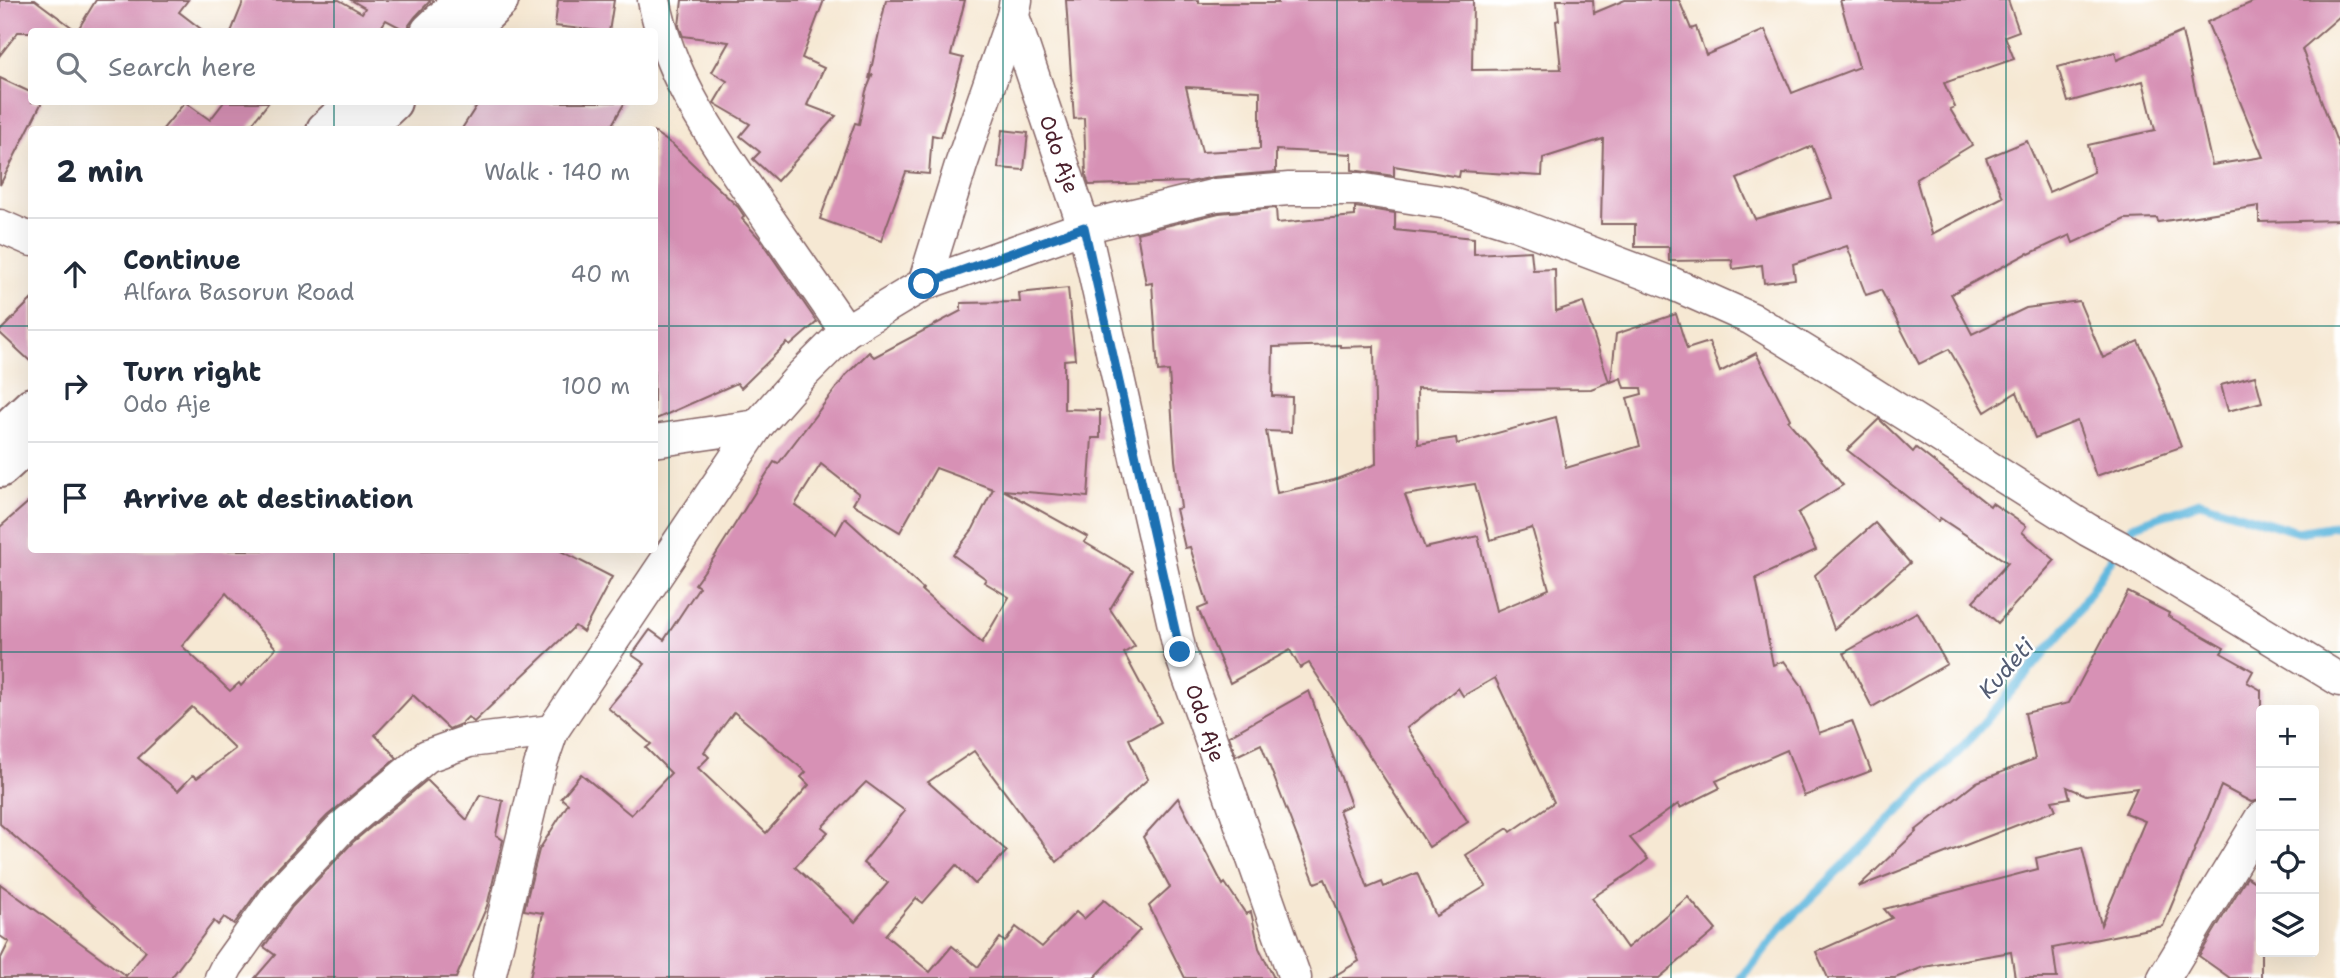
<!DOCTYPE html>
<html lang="en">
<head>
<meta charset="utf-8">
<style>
  body { margin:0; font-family:"Shantell Sans",sans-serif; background:#f6f6f7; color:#1f2937 }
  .controls { position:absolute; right:21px; bottom:21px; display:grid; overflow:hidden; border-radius:7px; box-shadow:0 7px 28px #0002 }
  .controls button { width:63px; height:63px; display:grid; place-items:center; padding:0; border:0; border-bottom:2px solid #e0e1e3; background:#fff; color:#1f2937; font:35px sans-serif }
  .stop { position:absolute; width:21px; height:21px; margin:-16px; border:5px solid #1f6fb2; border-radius:50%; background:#fff }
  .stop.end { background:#1f6fb2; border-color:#fff; box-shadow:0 2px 7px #0008 }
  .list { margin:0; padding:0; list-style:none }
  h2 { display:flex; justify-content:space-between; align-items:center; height:91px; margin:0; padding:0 28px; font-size:30px }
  h2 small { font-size:23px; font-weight:400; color:#747a83 }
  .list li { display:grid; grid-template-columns:46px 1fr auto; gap:21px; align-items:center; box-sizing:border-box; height:112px; padding:0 28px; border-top:2px solid #e0e1e3 }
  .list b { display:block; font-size:26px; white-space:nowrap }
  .list p { margin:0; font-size:23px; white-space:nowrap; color:#747a83 }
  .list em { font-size:23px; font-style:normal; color:#747a83 }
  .icon { flex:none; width:38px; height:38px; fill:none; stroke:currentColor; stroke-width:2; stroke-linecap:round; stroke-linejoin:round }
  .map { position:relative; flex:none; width:2340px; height:978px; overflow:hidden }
  .search { position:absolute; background:#fff; box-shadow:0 7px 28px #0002; left:28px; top:28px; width:630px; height:77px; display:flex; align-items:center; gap:18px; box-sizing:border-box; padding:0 24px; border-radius:7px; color:#747a83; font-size:26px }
  .panel { position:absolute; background:#fff; box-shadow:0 7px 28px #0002; left:28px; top:126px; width:630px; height:427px; border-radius:7px }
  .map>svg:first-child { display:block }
</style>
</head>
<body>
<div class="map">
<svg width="2340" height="978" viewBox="0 0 2340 978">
  <rect width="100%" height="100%" fill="#fff"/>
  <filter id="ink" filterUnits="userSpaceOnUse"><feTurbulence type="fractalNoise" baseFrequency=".0143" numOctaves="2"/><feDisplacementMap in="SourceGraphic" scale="14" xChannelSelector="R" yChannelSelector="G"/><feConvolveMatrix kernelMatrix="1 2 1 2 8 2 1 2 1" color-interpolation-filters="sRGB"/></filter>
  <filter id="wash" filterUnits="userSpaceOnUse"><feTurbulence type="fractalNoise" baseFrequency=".00686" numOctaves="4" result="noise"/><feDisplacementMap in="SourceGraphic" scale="28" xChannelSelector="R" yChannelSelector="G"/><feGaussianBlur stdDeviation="1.57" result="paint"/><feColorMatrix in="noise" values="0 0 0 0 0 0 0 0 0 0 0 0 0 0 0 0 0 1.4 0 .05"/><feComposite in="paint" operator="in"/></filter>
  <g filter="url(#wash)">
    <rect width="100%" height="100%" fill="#f6e8d3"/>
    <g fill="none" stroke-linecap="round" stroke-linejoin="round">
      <!-- stream -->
      <path stroke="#61b8de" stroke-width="9" d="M1742,978L1782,927L1960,750L2067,627L2133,526L2200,502L2298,532L2340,525"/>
    </g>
    <g id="blocks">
      <!-- building -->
      <g fill="#d791b5" fill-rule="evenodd">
        <path d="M0,0H35L77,31L96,0H188L179,12L205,32H18L0,55Z"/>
        <path d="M244,0H339L362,13L365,8L351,0H431L415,17L409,25V32L386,20L382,26L392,32H231Z"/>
        <path d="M558,0H614L609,32L555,26Z"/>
        <path d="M682,0H824L802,58L824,68L807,105L836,116L777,181L753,159L760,152L740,136L750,124L714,103L727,81L712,72L729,42L683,36L679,26Z"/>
        <path d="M886,0H965L951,55L963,58L941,137L932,135L929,174L906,172L881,241L820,219L855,123L859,124L866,91L873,74L869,79Z"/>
        <path d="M1066,0H1199V3H1278V0H1473L1472,70L1561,69L1556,21L1559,20L1557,0H1593L1594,13L1625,0H1679L1691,29L1696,27L1706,55L1765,30L1792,93L1859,67L1840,0H2008L2019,31L2005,36L2014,59L1944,83L1955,107L1950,109L1972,145L1916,179L1932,234L2003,197L1986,158L2027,141L2049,192L2094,172L2088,145L2155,130L2143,81L2068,102L2058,67L2115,52L2117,60L2182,32L2212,165L2263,157L2207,22L2257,0H2340V16L2302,49L2340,150V220L2259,222V206L2158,222L2157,218L2125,219L2073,243L2070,235L2029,254L2028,253L1951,294L1972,334L2026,308L2079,301L2103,358L2138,341L2154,373L2181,447L2096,476L2077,421L2035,438L2017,392L1985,412L1949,349L1919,364L1881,290L1866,295L1847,246L1793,264L1795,279L1764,283L1762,265L1733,269L1732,260L1669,261V247H1635V224H1601L1603,139L1543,158L1542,176L1460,171L1459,177L1394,166V176L1352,170V154L1276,150V172L1214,177L1190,182L1089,185L1086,175L1084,118L1074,119ZM1186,87L1260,91V149L1202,152ZM1812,146L1832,198L1755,219L1737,179Z"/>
        <path d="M0,78L32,93V102H42L0,185Z"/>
        <path d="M185,102L210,120L224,102H269L247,130H162Z"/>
        <path d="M479,102H625L609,130H461Z"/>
        <path d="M1002,130L1028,133L1024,170L998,168Z"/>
        <path d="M654,132L673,145L738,207L744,216L742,219L759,238L817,322L790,346L787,343L741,388L737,383L654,420Z"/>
        <path d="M1355,207L1395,213V230L1474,238V254L1531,251L1533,270L1555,269L1556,311L1583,302L1609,382L1591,389L1493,390L1417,388L1418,444L1456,438L1457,444L1556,417L1566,468L1640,446L1627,398L1642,394L1641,388H1624L1621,378L1611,382L1616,334L1676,314L1687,349L1709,342L1720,372L1756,353L1790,419L1788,421L1843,485L1798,513L1816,550L1756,578L1773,665L1784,661L1802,686L1819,733L1852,721L1871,771L1804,796L1787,750L1716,781L1720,788L1680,808L1678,804L1630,838L1648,859L1633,871L1592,898L1627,948L1688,897L1716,930L1659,978H1331L1359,961L1325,879L1315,883L1261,744L1236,756L1229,736L1309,691L1351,805L1339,810L1368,888L1382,882L1384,887L1417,873L1436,916L1486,886L1466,855L1508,828L1511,832L1554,802L1495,678L1463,696L1458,688L1407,728L1468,822L1429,847L1309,663L1300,668L1290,650L1230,683L1198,609L1208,605L1190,547L1185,548L1176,509L1181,508L1175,460L1169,371L1158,372L1152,283L1146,284L1137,233L1219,213L1276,208L1277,223L1355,216ZM1340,345V347L1374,346L1376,464L1334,480L1277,493L1266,431L1291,432L1292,397L1272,396L1273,347ZM1475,484L1490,540L1532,528L1549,589L1496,611L1478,536L1425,548L1405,495Z"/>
        <path d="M1068,288L1075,359L1064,360V409L1100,410V438H1092L1088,497L1003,490L1088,537L1084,542L1133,571L1110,609L1135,646L1124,653L1161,722L1129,739L1148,779L1057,862L974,751L928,782L1007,851L975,884L956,865L923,903L916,898L885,935L930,972L952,946L978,967L1000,938L1005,942L1016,927L1042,947L1076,912L1084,919L1104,900L1140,930L1094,978H530L543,913L524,910L539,850L568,804L561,798L581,774L631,815L671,773L646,748L651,744L608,708L645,664L632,655L650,630L664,640L699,587L695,584L715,556L774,462L778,464L847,374L869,352L874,357L961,311V303L1020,302L1019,293ZM821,464L859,494L853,504L900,532L936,468L993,489L973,529L953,555L986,579L984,582L1009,597L982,643L922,591L923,589L845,518L836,534L795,505ZM734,712L806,772L801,777L809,785L766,833L698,768L709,757L704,752ZM866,782L905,811L863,863L888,883L855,922L795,867L828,832L822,827Z"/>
        <path d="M32,299V363L0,333V331Z"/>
        <path d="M2255,376L2262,402L2228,411L2221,385Z"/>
        <path d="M1879,419L1913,452L1916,448L1990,506L1992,503L2026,526L2022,532L2055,560L1998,623L1973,601L2008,563L1940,518L1938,521L1847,450Z"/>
        <path d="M32,499V550H559L612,577L583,632L575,626L474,722L468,717L461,724L449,729L413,695L375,735L397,758L327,816L264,883L234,924L224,917L218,925L214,921L171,978H0V960L9,942L0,936V884L126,976L146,951L0,824V527ZM226,593L276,648L241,686L239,683L230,691L182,646ZM192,707L235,749L197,778L193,775L178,791L138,758Z"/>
        <path d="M1875,523L1910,563L1834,629L1815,575Z"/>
        <path d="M2128,592L2169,613L2168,616L2224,648L2221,653L2253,671L2247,682L2261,690V800L2251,802L2221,786L2163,926L2053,948L2057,978H2015L2011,952L1924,967L1895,978H1828L1816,952L1892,918L1884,909L2038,869L2036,858L2082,847L2101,925L2145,821L2125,813L2137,788L2086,795L2067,787L2070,798L2052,801L2056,810L1858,887L1917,831L1916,830L1977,782L2035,759L2025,713L2069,703Z"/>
        <path d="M1917,612L1947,664L1872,707L1844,653Z"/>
        <path d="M427,780L467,820L480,795L503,801L496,835L503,840L487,906L456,978H255L275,955L264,947L292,907L353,842Z"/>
        <path d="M1178,798L1223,885L1225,883L1246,914L1251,912L1259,948L1274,978H1185L1149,906L1170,887L1143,837Z"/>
        <path d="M2247,877L2261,886V978H2230L2199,956Z"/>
      </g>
    </g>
  </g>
  <g filter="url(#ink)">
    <use href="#blocks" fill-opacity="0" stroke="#866566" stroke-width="2"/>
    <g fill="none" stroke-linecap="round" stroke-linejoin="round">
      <defs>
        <g id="minor">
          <path d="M654,0C669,76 709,132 752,195C783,240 815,286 846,331"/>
          <path d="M1016,0L1013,16L1084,227L1180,652L1295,978"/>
          <path d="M0,226L32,240"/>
          <path d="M924,284L961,165L1013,16"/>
          <path d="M654,441L757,426"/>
          <path d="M221,978L227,966L278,895L340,829L427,756L469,741L552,731"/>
          <path d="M489,978L540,766L552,731L757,426L801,376L846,331L924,284L1084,227L1216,195L1289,189H1359L1448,203L1515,224L1671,283L1752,319L1832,368L2088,530L2134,555L2340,680"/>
          <path d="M2164,978L2261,818"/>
        </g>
        <g id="highway">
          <path d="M430,32L464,0"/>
          <path d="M466,32L499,0"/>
          <path d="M326,130L356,102"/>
          <path d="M362,130L392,102"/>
          <path d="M0,437L32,407"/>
          <path d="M0,468L32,439"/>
        </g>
      </defs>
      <!-- minor casing -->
      <use href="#minor" stroke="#866566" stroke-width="35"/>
      <!-- highway casing -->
      <use href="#highway" stroke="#866566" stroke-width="42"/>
      <!-- minor -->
      <use href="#minor" stroke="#fff" stroke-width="32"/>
      <!-- highway -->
      <use href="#highway" stroke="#fff" stroke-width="38"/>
    </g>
  </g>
  <g fill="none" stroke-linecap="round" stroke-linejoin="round" filter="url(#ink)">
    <!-- route -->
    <path stroke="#1f6fb2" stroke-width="9" d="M924,284L1084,227L1180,652"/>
  </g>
  <!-- grid -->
  <path fill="none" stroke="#0f766e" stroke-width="2" stroke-opacity="0.55" d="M334,0V32M669,0V978M1003,0V978M1337,0V978M1671,0V978M2006,0V978M334,102V130M0,326H32M654,326H2340M334,550V978M0,652H2340"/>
  <g text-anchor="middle" stroke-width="5" stroke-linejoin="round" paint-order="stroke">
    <!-- street labels -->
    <g font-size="21" fill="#4a1f2b" stroke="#fff">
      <text transform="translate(1059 154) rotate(71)" y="7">Odo Aje</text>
      <text transform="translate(1205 723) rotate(71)" y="7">Odo Aje</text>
    </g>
    <!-- water labels -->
    <g font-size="23" font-style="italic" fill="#535c73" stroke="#fff">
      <text transform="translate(2006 668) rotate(-49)" y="8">Kudeti</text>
    </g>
  </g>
</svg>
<div class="controls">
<button>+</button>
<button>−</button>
<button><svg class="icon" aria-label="locate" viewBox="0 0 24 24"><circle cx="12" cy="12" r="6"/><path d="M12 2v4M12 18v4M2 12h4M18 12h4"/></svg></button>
<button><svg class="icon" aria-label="layers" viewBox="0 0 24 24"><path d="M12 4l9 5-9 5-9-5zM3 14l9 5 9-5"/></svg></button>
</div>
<div class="stop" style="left:924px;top:284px"></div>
<div class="stop end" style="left:1180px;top:652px"></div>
<div class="search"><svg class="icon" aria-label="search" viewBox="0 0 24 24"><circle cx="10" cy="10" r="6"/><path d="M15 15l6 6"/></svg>Search here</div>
<section class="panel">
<h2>2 min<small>Walk · 140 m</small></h2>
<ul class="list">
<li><svg class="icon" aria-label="ahead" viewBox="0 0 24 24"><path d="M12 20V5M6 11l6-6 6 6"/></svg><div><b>Continue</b><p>Alfara Basorun Road</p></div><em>40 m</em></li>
<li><svg class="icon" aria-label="right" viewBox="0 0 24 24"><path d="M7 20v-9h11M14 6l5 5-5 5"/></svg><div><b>Turn right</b><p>Odo Aje</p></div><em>100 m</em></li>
<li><svg class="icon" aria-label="arrive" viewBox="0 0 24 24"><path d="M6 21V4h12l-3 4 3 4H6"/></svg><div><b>Arrive at destination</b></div></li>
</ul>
</section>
</div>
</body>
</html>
